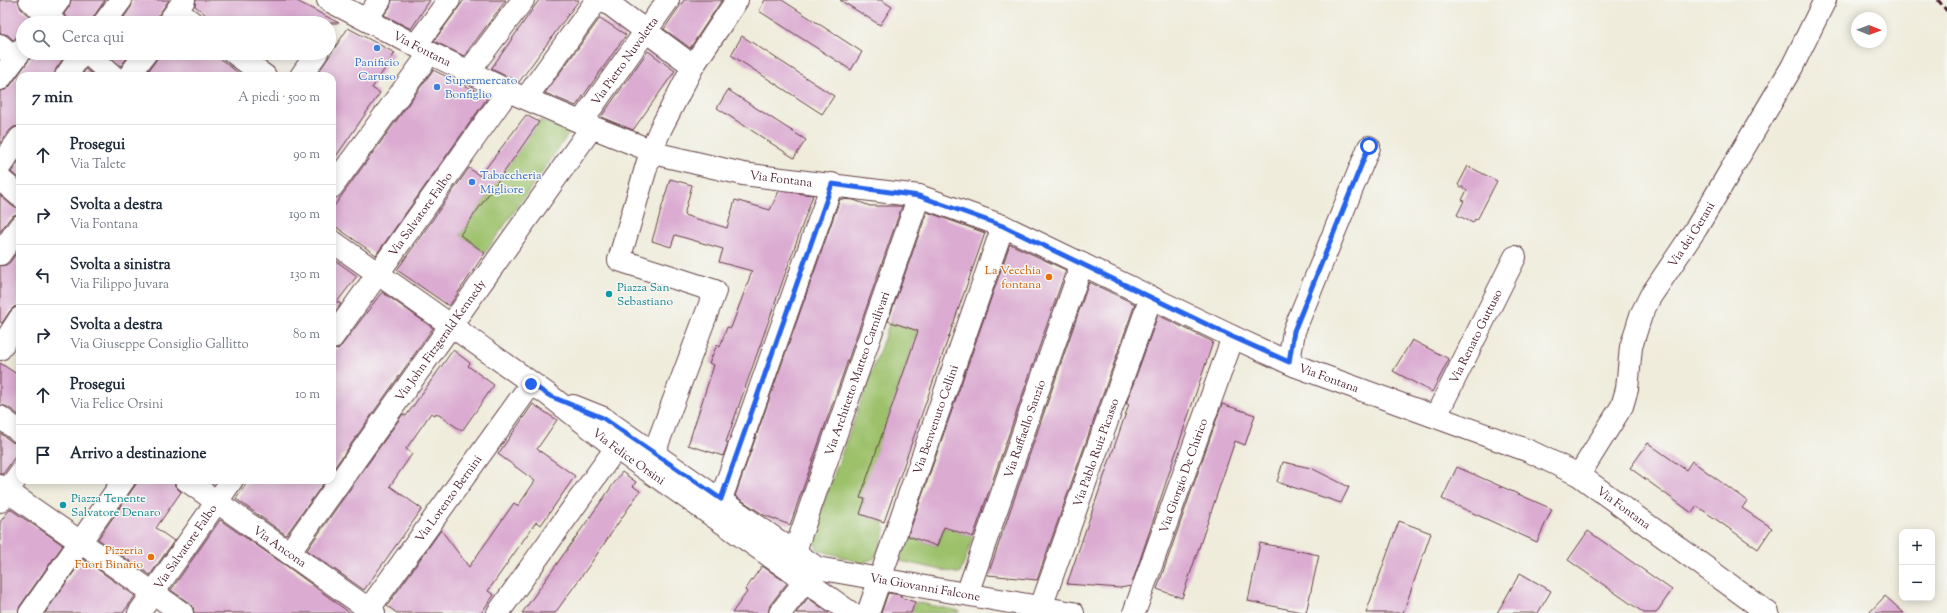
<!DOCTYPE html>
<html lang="it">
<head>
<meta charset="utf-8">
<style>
  body { margin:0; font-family:"Sorts Mill Goudy",serif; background:#f2f2f3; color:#1f2937 }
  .controls { position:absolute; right:12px; bottom:12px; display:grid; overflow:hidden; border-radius:8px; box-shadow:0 2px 10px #0003 }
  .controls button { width:36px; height:36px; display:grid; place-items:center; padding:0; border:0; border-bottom:1px solid #e0e1e3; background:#fff; color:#1f2937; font:20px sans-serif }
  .compass { position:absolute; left:1851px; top:12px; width:36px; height:36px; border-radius:50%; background:#fff; box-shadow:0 2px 10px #0003; rotate:91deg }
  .stop { position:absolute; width:12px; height:12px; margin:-9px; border:3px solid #2563eb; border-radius:50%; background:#fff }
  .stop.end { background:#2563eb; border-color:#fff; box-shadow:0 1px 4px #0008 }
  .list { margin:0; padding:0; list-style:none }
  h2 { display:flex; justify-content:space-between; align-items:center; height:52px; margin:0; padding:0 16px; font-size:17px }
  h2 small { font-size:13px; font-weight:400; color:#747a83 }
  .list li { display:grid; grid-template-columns:26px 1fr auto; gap:12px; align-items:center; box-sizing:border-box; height:60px; padding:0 16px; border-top:1px solid #e0e1e3 }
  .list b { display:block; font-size:15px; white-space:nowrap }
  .list p { margin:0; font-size:13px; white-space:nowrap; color:#747a83 }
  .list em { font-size:13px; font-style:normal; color:#747a83 }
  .icon { flex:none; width:22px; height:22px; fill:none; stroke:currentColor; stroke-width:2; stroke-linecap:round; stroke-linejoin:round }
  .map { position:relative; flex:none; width:1947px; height:613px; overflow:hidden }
  .search { position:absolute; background:#fff; box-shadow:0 2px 10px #0003; left:16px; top:16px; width:320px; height:44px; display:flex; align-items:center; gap:10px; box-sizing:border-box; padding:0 14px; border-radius:22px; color:#747a83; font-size:15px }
  .panel { position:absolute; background:#fff; box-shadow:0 2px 10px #0003; left:16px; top:72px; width:320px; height:412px; border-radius:12px }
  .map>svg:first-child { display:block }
</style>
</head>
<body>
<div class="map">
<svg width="1947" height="613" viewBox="0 0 1947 613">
  <rect width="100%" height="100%" fill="#f6f6f2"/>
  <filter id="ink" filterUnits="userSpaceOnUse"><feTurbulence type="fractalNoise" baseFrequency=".025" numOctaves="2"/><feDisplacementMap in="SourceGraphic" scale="8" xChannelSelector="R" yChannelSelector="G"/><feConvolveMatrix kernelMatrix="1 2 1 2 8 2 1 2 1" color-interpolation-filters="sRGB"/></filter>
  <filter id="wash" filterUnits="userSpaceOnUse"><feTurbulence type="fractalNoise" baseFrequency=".012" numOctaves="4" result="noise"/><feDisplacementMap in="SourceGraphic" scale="16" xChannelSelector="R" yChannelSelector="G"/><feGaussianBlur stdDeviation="0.9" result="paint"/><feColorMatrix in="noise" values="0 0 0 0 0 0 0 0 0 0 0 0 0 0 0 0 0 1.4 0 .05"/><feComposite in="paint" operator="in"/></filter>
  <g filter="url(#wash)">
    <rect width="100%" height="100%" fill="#efecdb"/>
    <!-- green -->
    <g fill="#9cc16b" stroke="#73704b">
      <path d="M540,120L570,132L485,253L460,235Z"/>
      <path d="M890,322L918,331L861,498L865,499L860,514L884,522V535L875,558L862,563L818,550C812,541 814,534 816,524Z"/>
      <path d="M944,527L973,537L960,574L900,561L907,536L937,546Z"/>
      <path d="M915,602L960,611L958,613H911Z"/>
    </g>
    <g id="blocks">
      <!-- building -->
      <g fill="#dbabd1">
        <path d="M0,0H18L21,9L31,18L30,23H23V32L13,40L8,35L0,33Z"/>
        <path d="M71,0H105L94,16L92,23H71L64,14L69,7Z"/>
        <path d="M133,0H169L158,16L156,23H120L131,7Z"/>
        <path d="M196,0H295L339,23H216L195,6Z"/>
        <path d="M392,0H430L411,29L384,15L390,7Z"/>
        <path d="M464,0H506L464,56L434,41Z"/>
        <path d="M539,0H579L519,82L491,69Z"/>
        <path d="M684,0H722L690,48L664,29Z"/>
        <path d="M765,0H782L862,52L851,70L759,11Z"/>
        <path d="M840,0H881L892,7L880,25Z"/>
        <path d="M600,18L626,35L576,106L545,93Z"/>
        <path d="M348,28L395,53L372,88L380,93L332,162V76H316Z"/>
        <path d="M742,36L834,96L822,114L731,55Z"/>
        <path d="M648,51L675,71L633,130L601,117Z"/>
        <path d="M34,53H67L56,69L54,76H20V126L14,127L10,130L0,144V91L5,90L10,86Z"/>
        <path d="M106,53H130L121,66Z"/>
        <path d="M158,53H213L242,76H145L156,60Z"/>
        <path d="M86,69L94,76H81Z"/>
        <path d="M433,70L488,97L376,255L332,224V209Z"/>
        <path d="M728,90L806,140L794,158L717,108Z"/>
        <path d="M526,115L539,122L460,235L485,253L449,306L397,270L469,168L480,176Z"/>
        <path d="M20,160V180L11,172Z"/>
        <path d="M1468,166L1497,181L1477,220L1475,219L1473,223L1457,215L1464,201L1462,200L1467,190L1458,185Z"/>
        <path d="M670,179L692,185L684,215L727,228L735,200L770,210L779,191L813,195L726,442L728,443L723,456L688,445L714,365L709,363L717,345L720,347L727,327L731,328L752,271L719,262L723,249L675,235L671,247L652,241Z"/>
        <path d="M0,195L12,206L20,208V214L14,215L10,218L0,232Z"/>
        <path d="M840,199L854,200L870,206H902L790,525L764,515L735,496Z"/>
        <path d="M927,212L985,233L884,522L860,514L865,499L860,498L918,331L888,321Z"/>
        <path d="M1010,244L1066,270L973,537L944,527L937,546L908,536Z"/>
        <path d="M20,248V306L14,307L10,311L2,323L0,322V266L6,265L10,262Z"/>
        <path d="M332,258L357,276L337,302L341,304L332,316Z"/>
        <path d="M1089,282L1135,304L1037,580L988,575Z"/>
        <path d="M382,292L433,328L332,471V350L338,349L342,345Z"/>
        <path d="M1158,315L1213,342L1146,542L1131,586L1120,588L1067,584L1129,404H1126Z"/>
        <path d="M1412,340L1449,359L1432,392L1393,371Z"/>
        <path d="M453,350L470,363L468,366L494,385L462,431L436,413L435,415L431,413L406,449L412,454L390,486L422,509L364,590L307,550L403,414L406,416Z"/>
        <path d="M0,363L20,376V416L8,407L0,405Z"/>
        <path d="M533,404L557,420L537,449L575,476L541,525L536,522L488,591L494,595L481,613H397L387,606L441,530L469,567L514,503L518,506L535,481L498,454Z"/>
        <path d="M1222,404L1255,415L1245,445L1235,441L1182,598L1157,589Z"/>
        <path d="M0,433L12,442L20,444V450L3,474H0Z"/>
        <path d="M1648,443L1686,470L1692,461L1747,501L1742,508L1772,528L1758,549L1697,506L1692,513L1630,468Z"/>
        <path d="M1283,462L1311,468L1349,487L1341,503L1277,482Z"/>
        <path d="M1457,467L1552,509L1537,542L1442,499Z"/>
        <path d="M622,472L636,482L633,486L640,491L591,563L555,613H522Z"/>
        <path d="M139,480H174L175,486L181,492L156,528L174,541L150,575L98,539Z"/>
        <path d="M249,480H326L286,535L236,499Z"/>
        <path d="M10,509L63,545L20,606L18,613H0V522Z"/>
        <path d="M220,520L288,567L350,613H194L193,607L189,603L171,590Z"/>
        <path d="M1399,521L1431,533L1403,613H1366Z"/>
        <path d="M1588,531L1672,590L1656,613H1644L1568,560Z"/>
        <path d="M1260,543L1319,555L1306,613L1248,601Z"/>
        <path d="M83,559L135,596L123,613H45Z"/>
        <path d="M762,566L787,583L770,605L768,613H732L747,592L745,590Z"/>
        <path d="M1520,573L1551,591L1538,613H1497Z"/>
        <path d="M888,593L901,595L900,597L915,602L911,613H881Z"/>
        <path d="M1885,596L1904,613H1869Z"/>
        <path d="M808,598L829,613H796Z"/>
      </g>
    </g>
  </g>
  <g filter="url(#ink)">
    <use href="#blocks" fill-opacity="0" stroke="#633e45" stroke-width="1"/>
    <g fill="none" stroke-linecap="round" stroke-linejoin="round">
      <defs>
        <g id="minor">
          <path d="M30,0L55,23"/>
          <path id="s1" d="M328,0L430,53L508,91L592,127L662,155L743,174L919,196L1003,226L1233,337L1296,366L1529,451L1579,475L1768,613"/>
          <path d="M604,0L693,66"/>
          <path d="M177,11L193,23"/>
          <path d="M366,19L380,0"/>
          <path d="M42,23L59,0"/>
          <path d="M104,23L121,0"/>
          <path d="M168,23L184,0"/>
          <path d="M0,45L15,58"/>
          <path d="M416,45L449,0"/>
          <path d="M87,53L113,76"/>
          <path d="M234,53L265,76"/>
          <path d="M469,71L523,0"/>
          <path d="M66,76L82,53"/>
          <path d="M129,76L146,53"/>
          <path d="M301,76L317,53"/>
          <path d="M0,79L23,48"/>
          <path d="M526,98L597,0"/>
          <path id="s2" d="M581,122L668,0"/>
          <path d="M0,166L20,138"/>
          <path d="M0,179L20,196"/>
          <path d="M332,187L430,53"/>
          <path id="s3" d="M332,241L550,396L616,448L851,613"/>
          <path d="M0,254L20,226"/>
          <path id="s4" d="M332,338L508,91"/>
          <path d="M0,349L20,318"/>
          <path d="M1289,362L1294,331L1369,147"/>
          <path d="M573,406L603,418L817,568"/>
          <path id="s5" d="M1436,416L1515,257"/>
          <path d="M0,417L20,432"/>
          <path d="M654,453L715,291L619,260L651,151L661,128L693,66L737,0"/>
          <path id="s6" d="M1579,475L1622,406L1627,389L1631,347L1641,315L1650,297L1697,227L1792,67L1825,0"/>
          <path id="s7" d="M186,480L374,613"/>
          <path d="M0,486L182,613"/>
          <path d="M721,499L832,184"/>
          <path d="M0,501L20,473"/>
          <path id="s8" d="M795,551L919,196"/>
          <path id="s9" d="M289,553L592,127"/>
          <path id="s10" d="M967,594L1082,264"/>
          <path id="s11" d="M1041,607L1151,297"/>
          <path d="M30,613L124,480"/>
          <path id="s12" d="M139,613L232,480"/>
          <path id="s13" d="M366,613L531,384"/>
          <path d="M498,613L616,448"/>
          <path id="s14" d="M780,613L805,581L817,568L1073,613"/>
          <path id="s15" d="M868,613L1003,226"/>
          <path id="s16" d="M1134,613L1233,337"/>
        </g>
      </defs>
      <!-- minor casing -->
      <use href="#minor" stroke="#633e45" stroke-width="24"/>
      <!-- minor -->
      <use href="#minor" stroke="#fff" stroke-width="22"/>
      <!-- rail -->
      <path stroke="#4a1f2b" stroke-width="3" stroke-dasharray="6 3" stroke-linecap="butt" d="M1938,0L1947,11"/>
    </g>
  </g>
  <g fill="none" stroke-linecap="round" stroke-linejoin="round" filter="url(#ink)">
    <!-- route -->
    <path stroke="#2563eb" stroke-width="5" d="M531,384L550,396L603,418L721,499L832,184L919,196L1003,226L1233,337L1289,362L1294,331L1369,146"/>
  </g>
  <!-- markers -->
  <g fill="#3f7fe0" stroke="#f6f6f2" stroke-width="1.5">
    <circle cx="377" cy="48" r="4"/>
    <circle cx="437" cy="87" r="4"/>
    <circle cx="472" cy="182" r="4"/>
  </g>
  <g fill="#e8710a" stroke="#f6f6f2" stroke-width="1.5">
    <circle cx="1049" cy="277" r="4"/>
    <circle cx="151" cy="557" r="4"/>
  </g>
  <g fill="#0f9aa8" stroke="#f6f6f2" stroke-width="1.5">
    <circle cx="609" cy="294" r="4"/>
    <circle cx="63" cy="505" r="4"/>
  </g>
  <g text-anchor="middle" stroke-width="3" stroke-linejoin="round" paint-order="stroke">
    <!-- street labels -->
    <g font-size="12" fill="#4a1f2b" stroke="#f6f6f2">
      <text dy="4" stroke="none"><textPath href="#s1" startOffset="106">Via Fontana</textPath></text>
      <text dy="4" stroke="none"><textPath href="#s2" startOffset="75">Via Pietro Nuvoletta</textPath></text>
      <text dy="4" stroke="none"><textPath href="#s1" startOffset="490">Via Fontana</textPath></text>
      <text dy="4" stroke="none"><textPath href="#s4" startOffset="152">Via Salvatore Falbo</textPath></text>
      <text dy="4" stroke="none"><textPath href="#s6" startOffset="270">Via dei Gerani</textPath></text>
      <text dy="4" stroke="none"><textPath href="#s5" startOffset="89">Via Renato Guttuso</textPath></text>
      <text dy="4" stroke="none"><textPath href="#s9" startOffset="261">Via John Fitzgerald Kennedy</textPath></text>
      <text dy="4" stroke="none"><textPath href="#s8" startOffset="188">Via Architetto Matteo Carnilivari</textPath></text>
      <text dy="4" stroke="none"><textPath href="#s1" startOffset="1078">Via Fontana</textPath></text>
      <text dy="4" stroke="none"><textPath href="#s15" startOffset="205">Via Benvenuto Cellini</textPath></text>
      <text dy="4" stroke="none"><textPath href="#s10" startOffset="175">Via Raffaello Sanzio</textPath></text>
      <text dy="4" stroke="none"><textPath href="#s11" startOffset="164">Via Pablo Ruiz Picasso</textPath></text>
      <text dy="4" stroke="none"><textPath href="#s3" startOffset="367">Via Felice Orsini</textPath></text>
      <text dy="4" stroke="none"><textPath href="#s16" startOffset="146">Via Giorgio De Chirico</textPath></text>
      <text dy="4" stroke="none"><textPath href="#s13" startOffset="141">Via Lorenzo Bernini</textPath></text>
      <text dy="4" stroke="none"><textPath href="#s1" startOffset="1402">Via Fontana</textPath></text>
      <text dy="4" stroke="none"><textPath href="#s12" startOffset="81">Via Salvatore Falbo</textPath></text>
      <text dy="4" stroke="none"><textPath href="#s7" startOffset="115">Via Ancona</textPath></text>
      <text dy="4" stroke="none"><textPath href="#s14" startOffset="168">Via Giovanni Falcone</textPath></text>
    </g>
    <!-- shop labels -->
    <g font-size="12" fill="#366cbe" stroke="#f6f6f2" text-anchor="start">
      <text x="377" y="66" text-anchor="middle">Panificio<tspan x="377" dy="14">Caruso</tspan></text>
      <text x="445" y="84">Supermercato<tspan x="445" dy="14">Bonfiglio</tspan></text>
      <text x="480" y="179">Tabaccheria<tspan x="480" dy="14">Migliore</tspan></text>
    </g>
    <!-- food labels -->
    <g font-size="12" fill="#c56008" stroke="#f6f6f2" text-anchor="end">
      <text x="1041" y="274">La Vecchia<tspan x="1041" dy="14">fontana</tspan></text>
      <text x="143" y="554">Pizzeria<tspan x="143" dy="14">Fuori Binario</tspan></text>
    </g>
    <!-- culture labels -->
    <g font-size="12" fill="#0d838f" stroke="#f6f6f2" text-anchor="start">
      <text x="617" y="291">Piazza San<tspan x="617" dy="14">Sebastiano</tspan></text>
      <text x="71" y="502">Piazza Tenente<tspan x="71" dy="14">Salvatore Denaro</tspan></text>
    </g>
  </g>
</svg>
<div class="controls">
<button>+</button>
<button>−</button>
</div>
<svg class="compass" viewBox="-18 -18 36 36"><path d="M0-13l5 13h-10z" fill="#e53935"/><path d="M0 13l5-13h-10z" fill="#747a83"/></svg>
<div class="stop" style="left:1369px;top:146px"></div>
<div class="stop end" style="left:531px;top:384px"></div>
<div class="search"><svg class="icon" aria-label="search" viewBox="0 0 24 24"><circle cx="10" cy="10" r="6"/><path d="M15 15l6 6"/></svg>Cerca qui</div>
<section class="panel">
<h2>7 min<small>A piedi · 500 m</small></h2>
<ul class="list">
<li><svg class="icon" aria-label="ahead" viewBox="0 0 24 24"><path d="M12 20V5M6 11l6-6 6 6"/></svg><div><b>Prosegui</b><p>Via Talete</p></div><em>90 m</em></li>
<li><svg class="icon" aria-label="right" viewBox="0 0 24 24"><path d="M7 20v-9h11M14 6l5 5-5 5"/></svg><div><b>Svolta a destra</b><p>Via Fontana</p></div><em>190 m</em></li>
<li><svg class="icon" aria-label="left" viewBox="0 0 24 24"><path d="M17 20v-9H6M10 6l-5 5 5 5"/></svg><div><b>Svolta a sinistra</b><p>Via Filippo Juvara</p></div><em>130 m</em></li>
<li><svg class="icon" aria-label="right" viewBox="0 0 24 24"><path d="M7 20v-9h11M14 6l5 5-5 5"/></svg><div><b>Svolta a destra</b><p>Via Giuseppe Consiglio Gallitto</p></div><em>80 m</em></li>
<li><svg class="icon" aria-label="ahead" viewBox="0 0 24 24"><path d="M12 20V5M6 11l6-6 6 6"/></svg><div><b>Prosegui</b><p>Via Felice Orsini</p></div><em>10 m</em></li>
<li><svg class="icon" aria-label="arrive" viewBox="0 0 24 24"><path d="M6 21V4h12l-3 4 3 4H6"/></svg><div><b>Arrivo a destinazione</b></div></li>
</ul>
</section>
</div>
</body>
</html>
